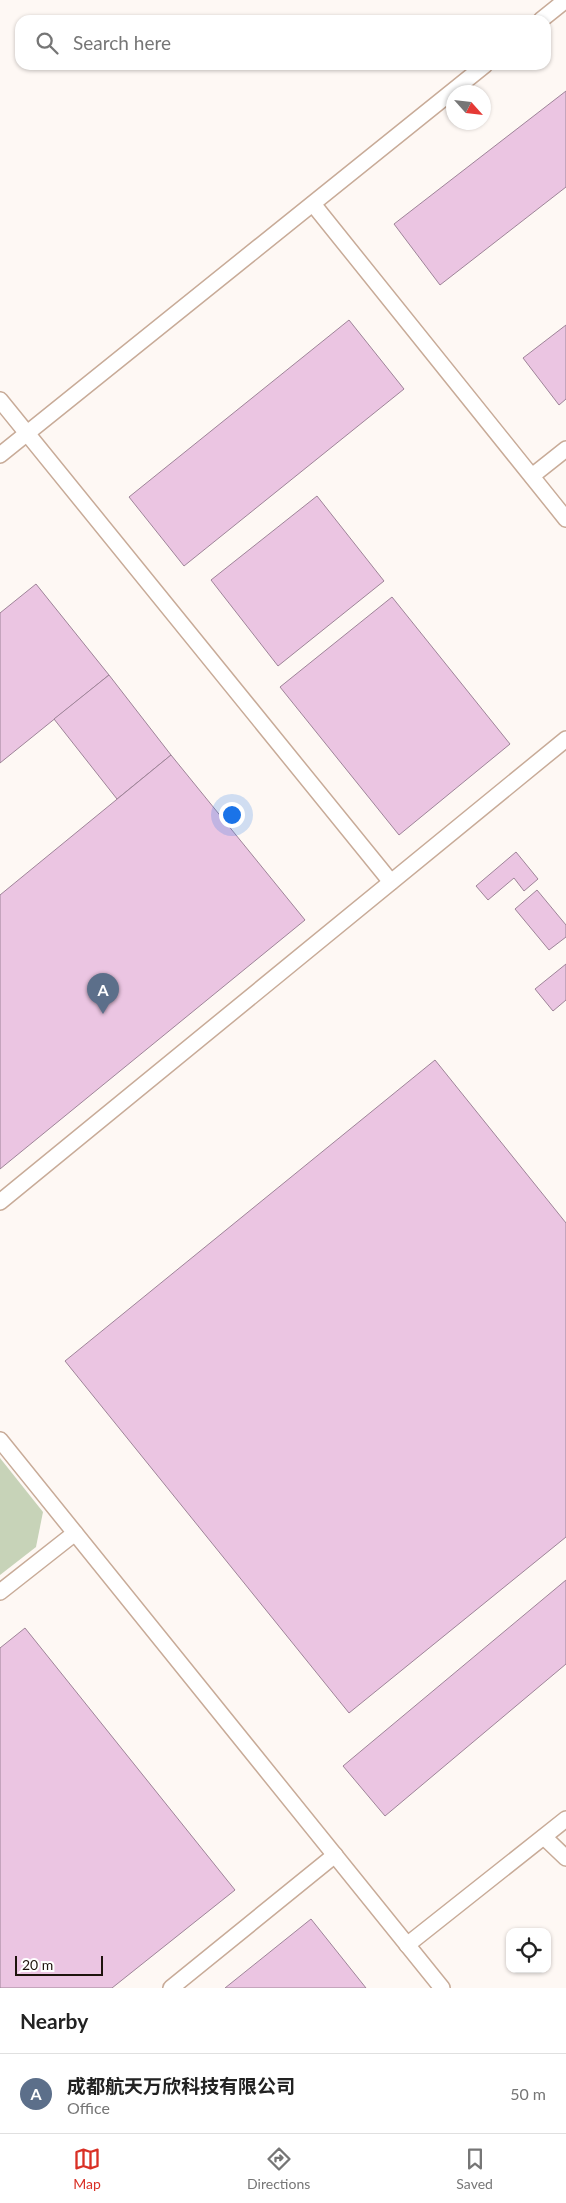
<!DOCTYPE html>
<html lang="en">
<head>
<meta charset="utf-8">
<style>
  body { margin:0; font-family:Lato,"Noto Sans SC",sans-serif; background:#f6f6f6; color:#222 }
  .controls { position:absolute; right:15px; bottom:15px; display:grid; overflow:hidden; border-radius:10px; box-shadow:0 1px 4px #0004 }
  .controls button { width:45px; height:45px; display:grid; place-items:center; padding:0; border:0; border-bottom:1px solid #e0e0e0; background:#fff; color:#222; font:25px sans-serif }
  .compass { position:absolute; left:446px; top:85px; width:45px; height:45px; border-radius:50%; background:#fff; box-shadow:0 1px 4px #0004; rotate:117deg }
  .scale { position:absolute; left:15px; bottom:12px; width:88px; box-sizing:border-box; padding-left:5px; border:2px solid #1e140d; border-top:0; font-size:14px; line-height:18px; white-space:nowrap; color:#1e140d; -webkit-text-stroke:4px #fff; paint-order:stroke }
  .you { position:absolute; left:231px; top:814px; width:18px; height:18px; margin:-12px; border:4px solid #fff; border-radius:50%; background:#1a73e8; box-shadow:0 0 0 8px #1a73e833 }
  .badge { display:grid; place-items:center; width:32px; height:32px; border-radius:50%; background:#d93025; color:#fff; font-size:16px; font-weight:700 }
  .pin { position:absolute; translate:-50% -41px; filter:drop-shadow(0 1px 2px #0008) }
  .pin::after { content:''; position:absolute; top:26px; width:18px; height:15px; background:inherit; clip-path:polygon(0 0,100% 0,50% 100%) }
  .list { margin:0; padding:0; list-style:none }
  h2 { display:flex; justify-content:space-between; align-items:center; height:65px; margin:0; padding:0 20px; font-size:21px }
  h2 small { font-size:16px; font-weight:400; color:#767676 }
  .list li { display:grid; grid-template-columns:32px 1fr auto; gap:15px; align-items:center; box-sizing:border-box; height:80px; padding:0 20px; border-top:1px solid #e0e0e0 }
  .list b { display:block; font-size:19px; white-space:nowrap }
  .list p { margin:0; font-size:16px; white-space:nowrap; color:#767676 }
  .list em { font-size:16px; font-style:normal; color:#767676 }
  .icon { flex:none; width:28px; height:28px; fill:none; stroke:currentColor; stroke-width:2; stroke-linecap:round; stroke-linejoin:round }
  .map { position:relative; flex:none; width:566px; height:1988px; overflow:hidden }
  .search { position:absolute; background:#fff; box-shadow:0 1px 4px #0004; left:15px; right:15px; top:15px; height:55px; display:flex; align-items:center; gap:12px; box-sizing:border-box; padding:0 18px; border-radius:15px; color:#767676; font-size:19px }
  .sheet { height:145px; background:#fff }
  nav { display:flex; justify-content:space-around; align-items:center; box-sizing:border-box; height:70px; border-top:1px solid #e0e0e0; background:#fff; font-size:14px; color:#767676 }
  nav a { display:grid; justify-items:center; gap:2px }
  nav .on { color:#d93025 }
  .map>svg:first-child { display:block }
</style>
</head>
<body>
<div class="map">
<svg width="566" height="1988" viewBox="0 0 566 1988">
  <rect width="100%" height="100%" fill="#fef8f4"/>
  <!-- green -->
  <path fill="#c7d3b8" d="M0,1458L43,1512L36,1547L0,1575Z"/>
  <!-- building -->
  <g fill="#ebc5e2" stroke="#9e8498">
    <path d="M566,91V187L440,285L394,224Z"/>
    <path d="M349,320L404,389L184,566L129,497Z"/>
    <path d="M566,325V399L559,405L523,358Z"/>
    <path d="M317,496L384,581L278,666L211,580Z"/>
    <path d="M36,584L109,675L0,763V613Z"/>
    <path d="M392,597L510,744L399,835L280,687Z"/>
    <path d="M109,675L171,755L117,799L54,719Z"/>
    <path d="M171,755L305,920L0,1169V895Z"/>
    <path d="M516,852L538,879L524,891L514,878L488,900L476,886Z"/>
    <path d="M537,890L566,925V937L549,950L515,909Z"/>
    <path d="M566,964V1000L553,1011L535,989Z"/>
    <path d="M435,1060L566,1223V1537L349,1713L65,1361Z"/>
    <path d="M566,1580V1664L385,1816L343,1766Z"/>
    <path d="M25,1628L235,1890L112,1988H0V1648Z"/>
    <path d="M311,1919L366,1988H225Z"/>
  </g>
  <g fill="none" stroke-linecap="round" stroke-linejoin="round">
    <defs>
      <g id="lane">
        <path d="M541,20L566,0"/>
        <path d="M313,204L566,519"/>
        <path d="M0,400L391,882"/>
        <path d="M0,455L485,65"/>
        <path d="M532,476L566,449"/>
        <path d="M0,1202L566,739"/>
        <path d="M0,1440L442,1988"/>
        <path d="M0,1592L75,1533"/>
        <path d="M544,1837L566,1858"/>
        <path d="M407,1945L566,1819"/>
        <path d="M171,1988L335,1855"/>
      </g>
    </defs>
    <!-- lane casing -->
    <use href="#lane" stroke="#c8ab98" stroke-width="18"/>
    <!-- lane -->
    <use href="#lane" stroke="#fff" stroke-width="15"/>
  </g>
</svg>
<div class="controls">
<button><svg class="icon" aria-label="locate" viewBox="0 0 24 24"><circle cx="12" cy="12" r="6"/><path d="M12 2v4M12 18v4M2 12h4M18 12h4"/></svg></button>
</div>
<svg class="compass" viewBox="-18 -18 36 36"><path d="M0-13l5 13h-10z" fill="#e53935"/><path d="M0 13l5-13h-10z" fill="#767676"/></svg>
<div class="scale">20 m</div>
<div class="you"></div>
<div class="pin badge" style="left:103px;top:1014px;background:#5c6f8a">A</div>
<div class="search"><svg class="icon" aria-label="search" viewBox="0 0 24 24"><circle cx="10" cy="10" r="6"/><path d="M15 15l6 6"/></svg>Search here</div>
</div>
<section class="sheet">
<h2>Nearby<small></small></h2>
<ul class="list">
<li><span class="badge" style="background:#5c6f8a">A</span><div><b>成都航天万欣科技有限公司</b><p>Office</p></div><em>50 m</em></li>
</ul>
</section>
<nav>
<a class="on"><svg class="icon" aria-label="map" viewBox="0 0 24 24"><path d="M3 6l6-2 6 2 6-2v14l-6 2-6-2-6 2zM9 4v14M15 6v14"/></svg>Map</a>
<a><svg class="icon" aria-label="directions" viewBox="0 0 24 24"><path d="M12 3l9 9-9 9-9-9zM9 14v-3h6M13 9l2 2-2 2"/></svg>Directions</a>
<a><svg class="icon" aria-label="saved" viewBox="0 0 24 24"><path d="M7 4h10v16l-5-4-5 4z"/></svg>Saved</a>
</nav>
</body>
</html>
